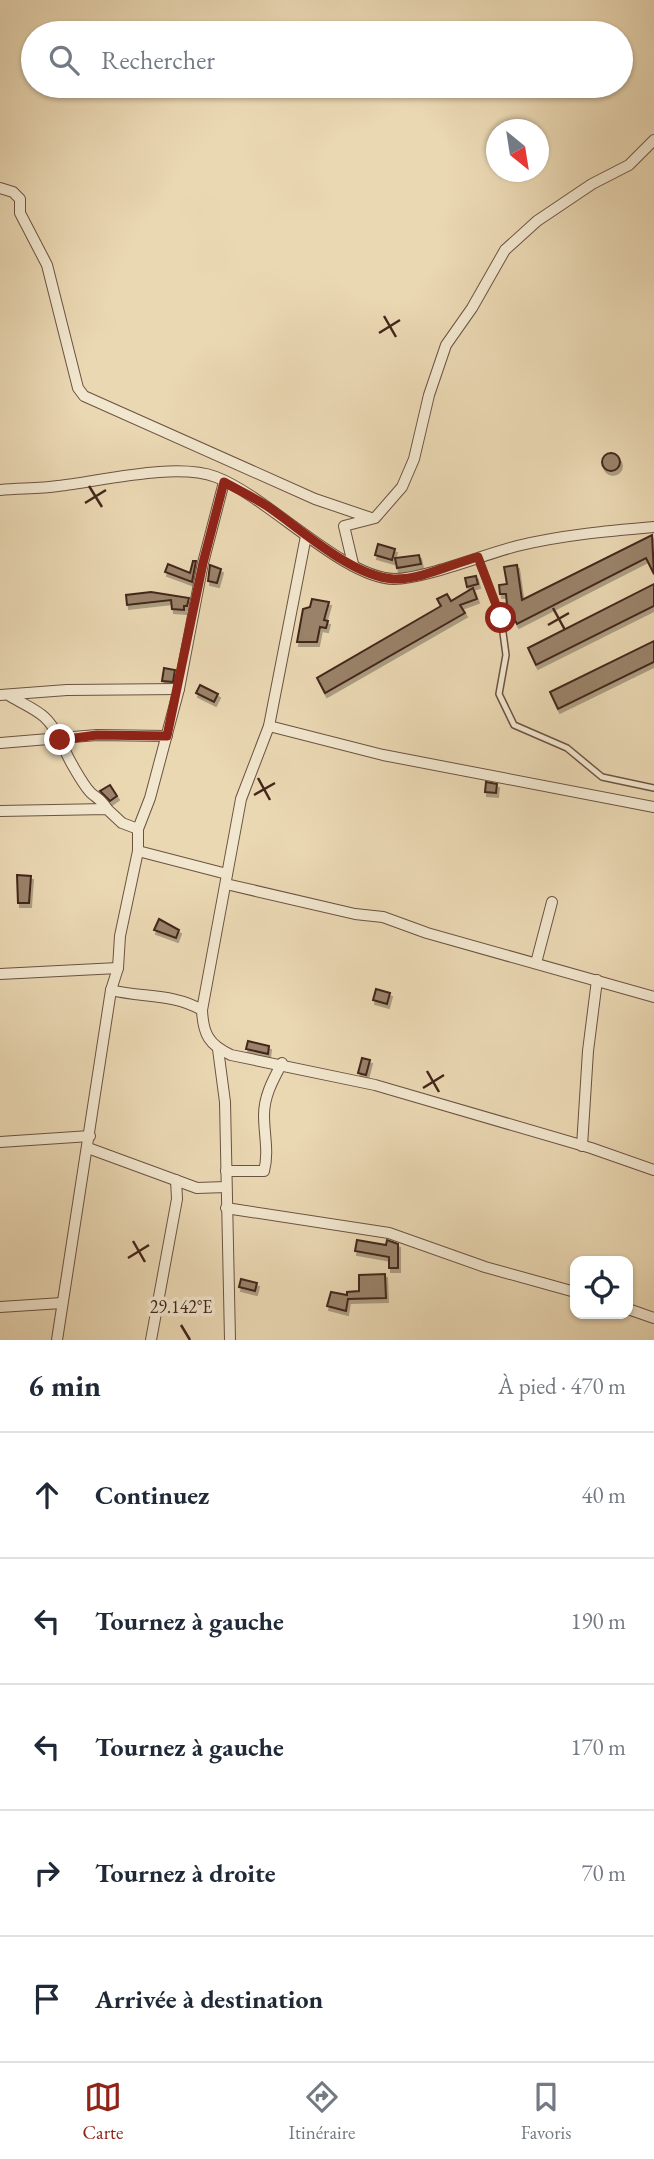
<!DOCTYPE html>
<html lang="fr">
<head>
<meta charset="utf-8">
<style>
  body { margin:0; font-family:"EB Garamond",serif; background:#f6f6f7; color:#1f2937 }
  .controls { position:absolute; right:21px; bottom:21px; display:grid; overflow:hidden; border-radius:14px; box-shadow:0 2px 5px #0004 }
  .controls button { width:63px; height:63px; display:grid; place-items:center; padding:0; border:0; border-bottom:2px solid #e0e1e3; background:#fff; color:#1f2937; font:35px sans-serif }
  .compass { position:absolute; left:486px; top:119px; width:63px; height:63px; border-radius:50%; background:#fff; box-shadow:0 2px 5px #0004; rotate:150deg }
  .stop { position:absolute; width:21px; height:21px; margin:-16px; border:5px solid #8f2418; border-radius:50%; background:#fff }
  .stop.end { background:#8f2418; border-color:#fff; box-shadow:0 2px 7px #0008 }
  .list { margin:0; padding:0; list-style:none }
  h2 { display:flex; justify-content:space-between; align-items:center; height:91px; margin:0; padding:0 28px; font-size:30px }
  h2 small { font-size:23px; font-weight:400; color:#747a83 }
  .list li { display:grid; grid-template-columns:46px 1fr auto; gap:21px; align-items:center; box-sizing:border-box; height:126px; padding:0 28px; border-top:2px solid #e0e1e3 }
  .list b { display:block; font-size:26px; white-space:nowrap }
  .list em { font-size:23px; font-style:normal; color:#747a83 }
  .icon { flex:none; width:38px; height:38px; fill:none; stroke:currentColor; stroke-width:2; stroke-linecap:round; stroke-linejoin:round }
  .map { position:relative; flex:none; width:654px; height:1340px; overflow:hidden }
  .search { position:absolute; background:#fff; box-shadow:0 2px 5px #0004; left:21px; right:21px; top:21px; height:77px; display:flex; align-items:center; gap:18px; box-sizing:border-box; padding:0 24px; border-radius:38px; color:#747a83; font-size:26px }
  .sheet { height:721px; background:#fff }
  nav { display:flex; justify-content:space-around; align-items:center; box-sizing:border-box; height:98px; border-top:2px solid #e0e1e3; background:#fff; font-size:19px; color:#747a83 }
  nav a { display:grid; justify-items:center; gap:4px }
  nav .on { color:#8f2418 }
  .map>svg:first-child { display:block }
</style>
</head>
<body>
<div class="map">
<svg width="654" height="1340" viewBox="0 0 654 1340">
  <defs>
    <filter id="shadow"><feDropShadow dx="2" dy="4" stdDeviation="0" flood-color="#0004"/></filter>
  </defs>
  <rect width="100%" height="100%" fill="#ead8b3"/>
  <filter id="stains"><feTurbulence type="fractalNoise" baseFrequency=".00286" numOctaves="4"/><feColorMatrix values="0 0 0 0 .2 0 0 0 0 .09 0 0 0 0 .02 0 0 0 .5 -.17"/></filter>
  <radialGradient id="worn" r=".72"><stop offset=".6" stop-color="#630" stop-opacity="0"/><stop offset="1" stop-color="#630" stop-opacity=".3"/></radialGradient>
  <!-- building -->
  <g fill="#9a836a" stroke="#43261b" stroke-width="2" filter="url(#shadow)">
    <circle cx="611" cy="462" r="9"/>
    <path d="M652,535L654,574L646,558L517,624L507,605L506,594H500L499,585L507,584L504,567L517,565L522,600Z"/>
    <path d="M378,544L395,549L392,560L375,555Z"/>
    <path d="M419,555L421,564L397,568L395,558Z"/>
    <path d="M193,561H196L192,582L165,572L168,564L190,573Z"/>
    <path d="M210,565L221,569L217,583L208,581Z"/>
    <path d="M476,576L478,584L467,587L465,578Z"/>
    <path d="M654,584V606L536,665L528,648Z"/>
    <path d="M473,588L477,599L460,605L465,613L325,693L317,678L441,606L437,599L447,594L451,601Z"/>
    <path d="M151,592L189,598L187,606H184V610L172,609L171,600L127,605L126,595Z"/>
    <path d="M312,599L329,602L324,620L328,621L326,628L320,627L317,642H297L303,609L310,607Z"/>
    <path d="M654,641V662L558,709L550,692Z"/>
    <path d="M164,668L175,670L173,682L162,681Z"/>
    <path d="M200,685L218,694L214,702L196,693Z"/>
    <path d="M486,782L497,784L496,793L485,792Z"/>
    <path d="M110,785L117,796L110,801L100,791Z"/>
    <path d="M17,875L31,876L29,903H18Z"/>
    <path d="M159,919L179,930L176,938L154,930Z"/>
    <path d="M376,989L390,993L387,1004L373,1000Z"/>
    <path d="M248,1041L269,1046L268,1054L246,1049Z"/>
    <path d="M362,1058L370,1060L366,1075L358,1073Z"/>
    <path d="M357,1240L386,1245L387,1240L398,1244V1268H389V1257L355,1251Z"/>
    <path d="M385,1274L386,1298L348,1299L346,1311L327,1306L331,1292L347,1295V1292L359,1291V1275Z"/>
    <path d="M241,1279L257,1283L255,1291L239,1287Z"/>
  </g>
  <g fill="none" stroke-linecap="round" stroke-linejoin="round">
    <defs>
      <path id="service" d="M477,557L501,618L506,655L499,694L514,725L567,748L602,777L654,788"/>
      <g id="minor">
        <path d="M0,188L13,192L20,199V213L47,265L78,388L84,396L315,499L371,518"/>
        <path d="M0,490C19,488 39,489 58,486C102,481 176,462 216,477C267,496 343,578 394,579C424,579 485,554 517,546C562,535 608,531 654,527"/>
        <path d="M306,536L269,726L241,799L202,1010C203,1034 209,1045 231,1055L375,1085L591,1148L654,1170"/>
        <path d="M353,564L344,526L375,518L402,487L414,459L429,395L446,345L472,308L505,250L537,221L592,184L629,165L654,140"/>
        <path d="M0,695L67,690L179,689"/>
        <path d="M10,696C35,711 47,712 60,740"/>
        <path d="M269,726L383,755L654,807"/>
        <path d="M62,740C62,750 84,786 91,793C98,799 102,800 107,809"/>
        <path d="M0,743L97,735L167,736"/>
        <path d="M0,811L107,809L122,823L138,829"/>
        <path d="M138,851L227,874"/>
        <path d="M226,884L355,914L383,917L427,933L654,997"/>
        <path d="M536,963L552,902"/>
        <path d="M0,974L118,968"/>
        <path d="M111,990C143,998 172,993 202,1010"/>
        <path d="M218,1049L225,1102L230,1340"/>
        <path d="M0,1142L90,1136"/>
        <path d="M582,1146L588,1051L597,980"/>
        <path d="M88,1148L197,1188L226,1187"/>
        <path d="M226,1171H264C269,1152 264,1135 264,1115C264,1096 273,1080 282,1063"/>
        <path d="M226,1208L389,1233L485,1267L575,1292"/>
        <path d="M0,1307L62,1303"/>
        <path d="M628,1309L654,1318"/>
        <path d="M57,1340L111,990L118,968L120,936L138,851V829L150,798L179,689L203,563L224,482"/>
        <path d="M151,1340L177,1199L176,1180"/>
      </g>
    </defs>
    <!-- service casing -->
    <use href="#service" stroke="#6d5241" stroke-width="8"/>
    <!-- minor casing -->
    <use href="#minor" stroke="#6d5241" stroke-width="12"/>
    <!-- service -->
    <use href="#service" stroke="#f1e6ce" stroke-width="5"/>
    <!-- minor -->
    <use href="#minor" stroke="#f1e6ce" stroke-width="10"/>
  </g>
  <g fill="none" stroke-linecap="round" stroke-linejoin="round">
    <!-- route -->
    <path stroke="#8f2418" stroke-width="9" d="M60,740L97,735L167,736L203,563L224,482C238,490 253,497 267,506C301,529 351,576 393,579C420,580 452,564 478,557L501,618"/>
  </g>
  <!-- ticks -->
  <path fill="none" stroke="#43261b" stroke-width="2.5" d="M384,316L396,337M379,333L400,320M89,486L102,507M85,503L106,490M553,608L565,630M548,625L569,613M258,778L270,800M254,795L275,783M427,1071L439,1092M423,1088L444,1075M133,1241L145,1262M128,1258L149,1245M181,1325L190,1340"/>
  <g font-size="18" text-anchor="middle" fill="#43261b" stroke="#f1e6ce" stroke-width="7" stroke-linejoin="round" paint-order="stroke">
    <text x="181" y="1313">29.142°E</text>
  </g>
  <rect width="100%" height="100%" filter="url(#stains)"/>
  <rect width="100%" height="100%" fill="url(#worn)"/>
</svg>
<div class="controls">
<button><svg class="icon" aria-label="locate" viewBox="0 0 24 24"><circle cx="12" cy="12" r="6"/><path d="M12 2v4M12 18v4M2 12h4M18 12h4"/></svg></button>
</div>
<svg class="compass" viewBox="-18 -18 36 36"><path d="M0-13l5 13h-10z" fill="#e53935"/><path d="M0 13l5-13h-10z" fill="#747a83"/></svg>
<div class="stop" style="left:501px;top:618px"></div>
<div class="stop end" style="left:60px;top:740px"></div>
<div class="search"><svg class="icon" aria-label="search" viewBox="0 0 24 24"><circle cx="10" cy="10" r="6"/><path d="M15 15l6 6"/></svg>Rechercher</div>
</div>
<section class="sheet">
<h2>6 min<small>À pied · 470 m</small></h2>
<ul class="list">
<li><svg class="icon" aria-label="ahead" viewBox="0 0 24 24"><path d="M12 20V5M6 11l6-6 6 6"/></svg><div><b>Continuez</b></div><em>40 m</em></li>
<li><svg class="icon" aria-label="left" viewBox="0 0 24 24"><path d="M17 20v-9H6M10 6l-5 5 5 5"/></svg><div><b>Tournez à gauche</b></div><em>190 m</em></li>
<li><svg class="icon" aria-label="left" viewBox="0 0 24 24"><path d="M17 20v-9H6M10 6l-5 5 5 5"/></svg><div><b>Tournez à gauche</b></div><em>170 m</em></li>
<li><svg class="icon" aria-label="right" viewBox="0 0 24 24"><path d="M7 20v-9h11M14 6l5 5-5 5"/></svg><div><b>Tournez à droite</b></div><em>70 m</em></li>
<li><svg class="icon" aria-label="arrive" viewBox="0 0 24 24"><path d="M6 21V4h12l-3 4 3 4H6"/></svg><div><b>Arrivée à destination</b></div></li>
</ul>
</section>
<nav>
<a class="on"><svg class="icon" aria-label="map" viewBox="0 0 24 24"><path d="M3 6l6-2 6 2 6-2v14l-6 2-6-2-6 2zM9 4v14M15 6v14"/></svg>Carte</a>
<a><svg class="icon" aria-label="directions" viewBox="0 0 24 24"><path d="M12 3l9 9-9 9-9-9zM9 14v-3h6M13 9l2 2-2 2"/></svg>Itinéraire</a>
<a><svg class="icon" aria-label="saved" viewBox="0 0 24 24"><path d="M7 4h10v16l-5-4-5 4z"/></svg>Favoris</a>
</nav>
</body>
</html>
